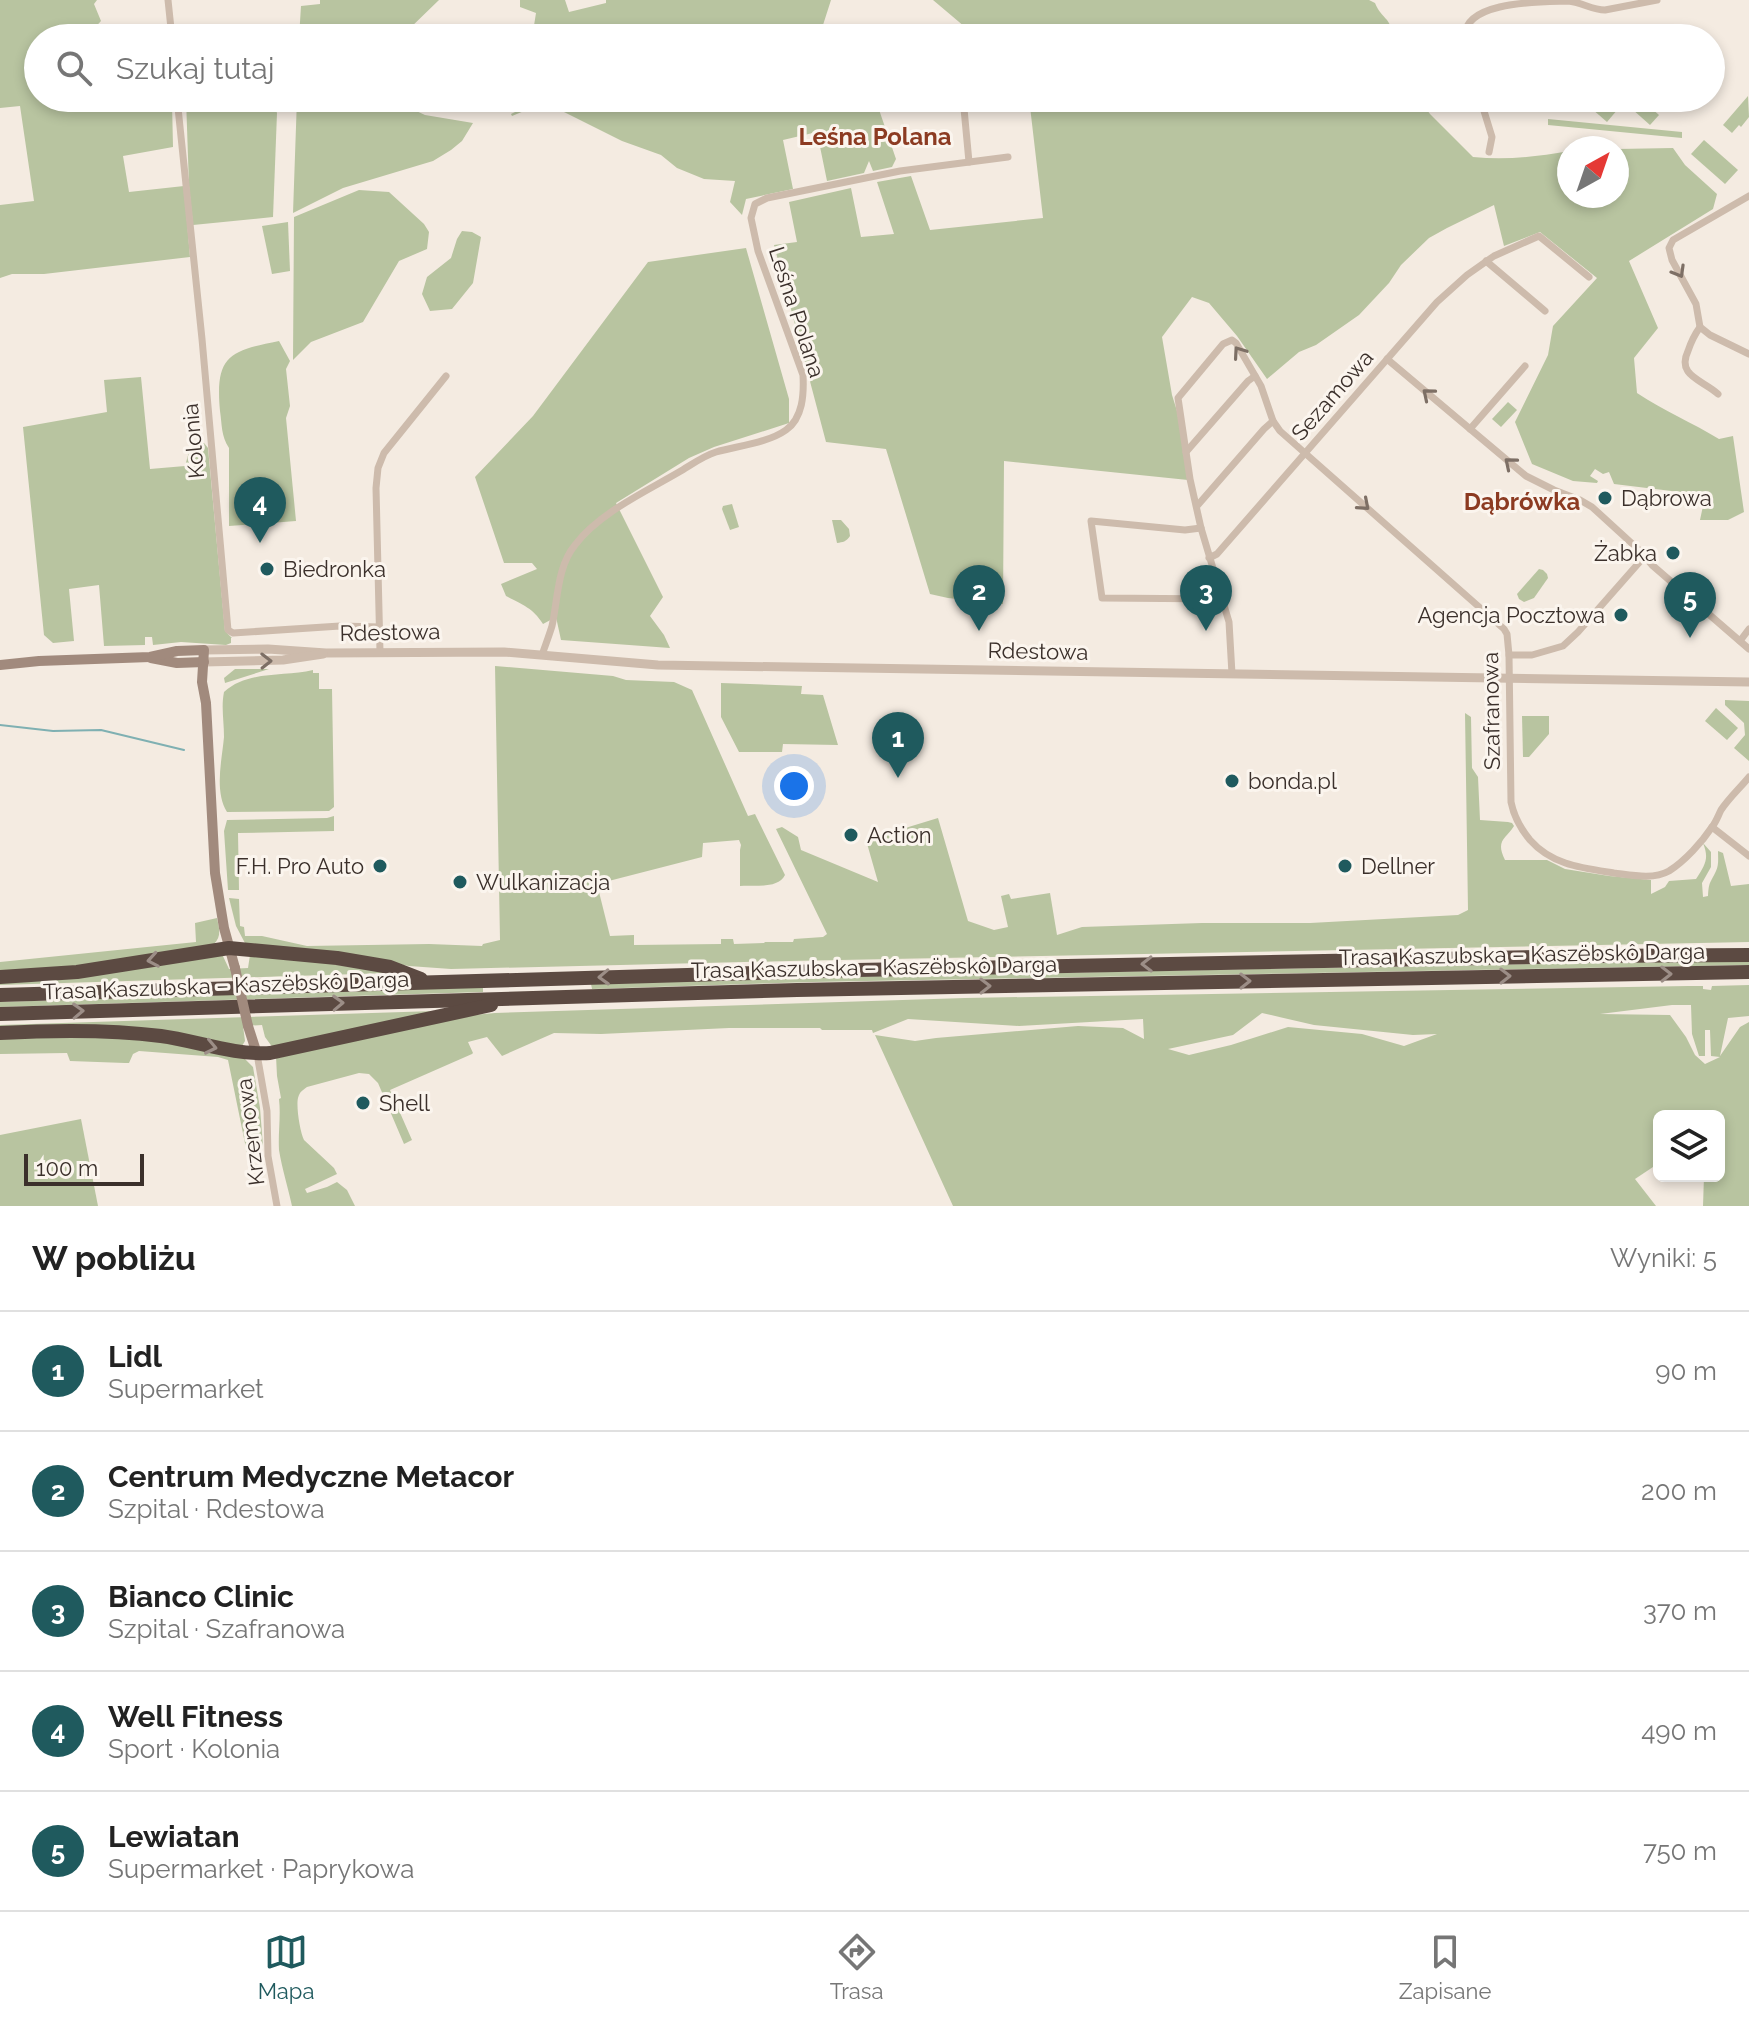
<!DOCTYPE html>
<html lang="pl">
<head>
<meta charset="utf-8">
<style>
  body { margin:0; font-family:Raleway,sans-serif; background:#f2f2f2; color:#222 }
  .controls { position:absolute; right:24px; bottom:24px; display:grid; overflow:hidden; border-radius:12px; box-shadow:0 4px 12px #0003 }
  .controls button { width:72px; height:72px; display:grid; place-items:center; padding:0; border:0; border-bottom:2px solid #e0e0e0; background:#fff; color:#222; font:40px sans-serif }
  .compass { position:absolute; left:1557px; top:136px; width:72px; height:72px; border-radius:50%; background:#fff; box-shadow:0 4px 12px #0003; rotate:40deg }
  .scale { position:absolute; left:24px; bottom:20px; width:120px; box-sizing:border-box; padding-left:8px; border:4px solid #3b302b; border-top:0; font-size:22px; line-height:28px; white-space:nowrap; color:#3b302b; -webkit-text-stroke:6px #fbf5ee; paint-order:stroke }
  .you { position:absolute; left:794px; top:786px; width:28px; height:28px; margin:-20px; border:6px solid #fff; border-radius:50%; background:#1a73e8; box-shadow:0 0 0 12px #1a73e833 }
  .badge { display:grid; place-items:center; width:52px; height:52px; border-radius:50%; background:#1f5a5e; color:#fff; font-size:26px; font-weight:700 }
  .pin { position:absolute; translate:-50% -66px; filter:drop-shadow(0 2px 4px #0008) }
  .pin::after { content:''; position:absolute; top:42px; width:28px; height:24px; background:inherit; clip-path:polygon(0 0,100% 0,50% 100%) }
  .list { margin:0; padding:0; list-style:none }
  h2 { display:flex; justify-content:space-between; align-items:center; height:104px; margin:0; padding:0 32px; font-size:34px }
  h2 small { font-size:26px; font-weight:400; color:#767676 }
  .list li { display:grid; grid-template-columns:52px 1fr auto; gap:24px; align-items:center; box-sizing:border-box; height:120px; padding:0 32px; border-top:2px solid #e0e0e0 }
  .list b { display:block; font-size:30px; white-space:nowrap }
  .list p { margin:0; font-size:26px; white-space:nowrap; color:#767676 }
  .list em { font-size:26px; font-style:normal; color:#767676 }
  .icon { flex:none; width:44px; height:44px; fill:none; stroke:currentColor; stroke-width:2; stroke-linecap:round; stroke-linejoin:round }
  .map { position:relative; flex:none; width:1749px; height:1206px; overflow:hidden }
  .search { position:absolute; background:#fff; box-shadow:0 4px 12px #0003; left:24px; right:24px; top:24px; height:88px; display:flex; align-items:center; gap:20px; box-sizing:border-box; padding:0 28px; border-radius:44px; color:#767676; font-size:30px }
  .sheet { height:704px; background:#fff }
  nav { display:flex; justify-content:space-around; align-items:center; box-sizing:border-box; height:112px; border-top:2px solid #e0e0e0; background:#fff; font-size:22px; color:#767676 }
  nav a { display:grid; justify-items:center; gap:4px }
  nav .on { color:#1f5a5e }
  .map>svg:first-child { display:block }
</style>
</head>
<body>
<div class="map">
<svg width="1749" height="1206" viewBox="0 0 1749 1206">
  <rect width="100%" height="100%" fill="#f4ebe1"/>
  <!-- green -->
  <g fill="#b8c4a0" fill-rule="evenodd">
    <path d="M0,0H97L94,4L101,21L87,36V38H38V98H113L120,112L172,102L173,147L123,156L129,192L184,186L190,257L44,274H12L0,278V205L34,201L20,106L0,108Z"/>
    <path d="M320,0H439L407,31V38H299L301,6L320,4Z"/>
    <path d="M520,0H565L569,12L606,3V0H831L823,25L828,38H532L536,13L520,7Z"/>
    <path d="M933,0H1369L1375,3C1382,20 1391,16 1393,38H978Z"/>
    <path d="M1748,96L1749,117L1741,127L1739,125L1732,133L1723,125Z"/>
    <path d="M186,98H271L277,113L273,217L193,225L189,186Z"/>
    <path d="M297,98H411L412,109L425,115L473,123L462,141L451,150L433,161L343,188L293,213Z"/>
    <path d="M563,98H875L896,159L892,167L873,171L869,161L864,173L827,181L817,132L783,140L793,189L746,199L742,215L730,202L735,181L704,179L677,168L661,155L622,141L556,108L536,106L512,116L511,114L533,103L562,100Z"/>
    <path d="M1029,98H1418L1430,114L1473,157C1506,160 1536,157 1569,151V196H1617V149L1673,148L1685,165L1717,194L1713,209L1629,261L1658,328L1634,358L1637,393C1664,411 1693,423 1719,439L1733,436L1744,512L1728,520H1700L1703,506L1688,493L1614,484L1609,472L1603,474L1595,469L1590,476L1598,481L1597,483L1573,481L1532,464L1515,422L1548,355L1553,326L1597,278L1540,232L1504,246L1494,205L1447,228L1429,238L1401,265L1389,283L1359,315L1316,345L1299,352L1267,379L1237,336L1209,303L1192,297L1162,337L1172,395L1177,411L1188,480L1004,461L1003,604L948,598L930,594L886,449L826,442L774,245L797,242L789,202L851,188L861,237L894,234L877,182L911,176L930,230L1043,218Z"/>
    <path d="M1587,98H1604L1618,109L1607,122L1584,102Z"/>
    <path d="M1641,99L1659,115L1650,125L1632,109Z"/>
    <path d="M1548,119L1682,132V138L1548,125Z"/>
    <path d="M1704,140L1738,170L1725,184L1691,154Z"/>
    <path d="M359,190L389,192L424,224L429,232L427,249L399,261L363,322L311,342L293,360L294,217Z"/>
    <path d="M288,222L290,271L272,274L262,226Z"/>
    <path d="M462,231L472,232L481,237L473,283L452,309L430,311L422,294L427,277L451,258L457,239Z"/>
    <path d="M746,248L789,399V423L714,447L689,458L616,503L663,597L650,616L664,635L670,648L561,640L556,617L543,624C532,607 522,605 506,596L501,584L537,569L532,563H504L475,477L533,416L648,262Z"/>
    <path d="M279,341L290,361L286,369L290,406L286,418L296,521L229,526V448C221,436 222,424 220,411C215,356 229,351 279,341Z"/>
    <path d="M141,377L150,469L185,466L191,445L196,446L204,443L208,448L225,631L232,638H231V643L226,645L181,642L153,645L152,637H145V645L104,646L99,585L69,589L74,641L53,643L44,635L23,427L107,412L104,380Z"/>
    <path d="M1508,402L1517,410L1501,427L1492,419Z"/>
    <path d="M732,504L739,527L730,530L722,509L723,506Z"/>
    <path d="M832,520H841L849,529L850,536C846,542 843,542 837,543Z"/>
    <path d="M1539,569L1543,570L1547,574L1548,578L1534,598L1524,602L1519,599L1517,594Z"/>
    <path d="M495,666L613,676L626,680L674,682L692,690L748,816L755,814L785,875C778,889 755,885 740,886V850L741,845L739,840L703,843L702,857L597,884L610,936L634,935V945L721,944V939H733L734,944L764,943L765,942H793L794,939L823,937L827,934L776,829L782,827L798,837L801,850L878,882L866,840L938,818L968,921L994,930L1008,927L1001,896L1009,894L1011,899L1050,893L1057,935L1082,927L1202,923H1310L1458,915L1468,910L1465,713L1471,717L1472,768L1478,777L1480,820L1508,822L1512,823L1514,826C1506,839 1495,840 1505,860H1547L1565,869L1609,876L1651,880V894L1665,887L1669,881L1696,879C1706,864 1709,858 1703,843L1711,852V867L1702,883L1703,897L1708,896C1709,881 1710,884 1716,871C1719,865 1718,858 1718,851L1723,853L1731,886L1749,884V942L789,961L451,969L409,966L348,955L246,945L236,926L229,898L239,899L240,926L244,927L245,936H262L307,946L429,944L482,946L483,944L500,940Z"/>
    <path d="M235,669H269L225,683L224,678Z"/>
    <path d="M313,670V673H319V689H332L334,807L329,811L227,812C214,791 222,760 224,737C224,721 221,707 224,692C248,670 284,677 313,670Z"/>
    <path d="M721,683L802,686L801,694L823,695L838,745L783,744L782,752H739L721,717Z"/>
    <path d="M1725,700L1749,701V761L1734,748L1745,735L1744,723L1725,705Z"/>
    <path d="M1716,708L1738,728L1727,740L1705,721Z"/>
    <path d="M1522,716H1549V734L1529,757H1523Z"/>
    <path d="M334,816V831L238,833L239,890H228L224,831L227,820L327,818Z"/>
    <path d="M217,918C219,928 222,936 214,944L105,965L0,973V962L196,942L195,923Z"/>
    <path d="M222,954L229,969L248,968L250,955L290,957L389,973L0,985V980Z"/>
    <path d="M1749,960V965L812,982L592,989L591,984L781,978Z"/>
    <path d="M1749,985V1016L1728,1018L1720,1056L1740,1027L1749,1022V1206H1703L1704,1176H1719V1116H1659V1163L1635,1179L1656,1206H953L875,1035L915,1041L936,1038L1078,1026L1123,1028L1144,1039L1143,1019L1019,1026L908,1019L873,1033L872,1030H822L820,1028H729L601,1034L554,1033L502,1056L487,1037L468,1042L473,1053L472,1054L390,1090L412,1140L404,1144L378,1083L369,1074L359,1073L307,1087C302,1091 300,1091 298,1098C296,1107 300,1132 304,1140L334,1168L337,1174L305,1189L307,1193L327,1187L337,1182L347,1190L355,1206H292C288,1187 282,1169 279,1150C278,1133 281,1116 279,1099L281,1098L277,1076L276,1056L463,1016L495,1013L965,998L1688,986H1703V989L1711,990L1712,986ZM1672,1005H1691L1692,1034L1699,1056H1705V1030H1710L1711,1056L1720,1057L1705,1064L1695,1055L1686,1037L1670,1015L1600,1014ZM1262,1013L1314,1025L1413,1035L1437,1034L1404,1046L1362,1034L1288,1027L1231,1045L1189,1055L1168,1049L1233,1035Z"/>
    <path d="M483,987V992L0,1007V1002Z"/>
    <path d="M435,1011L273,1048L265,1037L262,1025L243,1026L245,1041L242,1046L0,1029V1025Z"/>
    <path d="M118,1034L244,1058L253,1067L260,1108L263,1146L260,1151L254,1155L247,1153L228,1060L218,1057L139,1051L133,1054L129,1063H125L70,1061L67,1053L0,1054V1036Z"/>
    <path d="M81,1119L98,1206H0V1135Z"/>
  </g>
  <g fill="none" stroke-linecap="round" stroke-linejoin="round">
    <!-- stream -->
    <path stroke="#7fb0b2" stroke-width="2" d="M0,725L53,731L101,730L184,750"/>
    <!-- minor -->
    <g stroke="#cdbbac" stroke-width="7">
      <path d="M168,0L172,38"/>
      <path d="M1465,38C1462,0 1543,2 1568,1C1581,2 1592,10 1605,10L1657,0"/>
      <path d="M177,98L202,339L228,630L233,633L340,626L379,627"/>
      <path d="M963,98L969,162"/>
      <path d="M1480,98L1492,137L1489,152"/>
      <path d="M1749,196L1673,240L1669,248L1672,260L1696,304L1700,327L1710,335L1749,354"/>
      <path d="M1486,261L1545,311"/>
      <path d="M1700,327C1695,334 1691,342 1688,351C1676,376 1703,380 1718,394"/>
      <path d="M1387,359L1526,476L1554,490L1580,500L1592,507L1638,549L1652,565L1749,649"/>
      <path d="M1470,429L1525,366"/>
      <path d="M1186,452L1248,381L1255,376"/>
      <path d="M1197,506L1264,429L1273,421"/>
      <path d="M1201,528L1185,530L1091,521L1102,598L1223,599"/>
      <path d="M1209,558L1217,554L1437,302L1467,275L1494,256L1539,236L1589,277"/>
      <path d="M1740,641L1749,629"/>
      <path d="M380,652L376,488L378,468L384,453L446,376"/>
      <path d="M542,655C545,646 549,636 552,626C558,599 557,567 575,545C599,513 645,492 679,472C691,465 703,456 716,452C737,446 768,443 786,430C803,418 804,394 803,375L758,251L751,218L755,204L767,198L900,171L1008,157"/>
      <path d="M1509,655H1532L1563,646L1578,632L1644,557"/>
      <path d="M1232,674L1229,622L1201,528L1190,479L1178,398L1223,344L1232,340L1236,343L1261,386L1273,421L1280,431L1504,629L1507,634L1509,655L1511,802C1514,817 1520,828 1530,840C1552,865 1582,868 1614,873C1631,875 1653,880 1669,871C1685,861 1702,842 1712,827C1716,822 1718,816 1721,810C1729,798 1740,788 1749,777"/>
      <path d="M1712,827L1749,856"/>
      <path d="M257,1054L267,1111L268,1156L277,1206"/>
    </g>
    <!-- tertiary -->
    <g stroke="#cdbbac" stroke-width="9">
      <path d="M204,650L268,649L326,653L504,652L658,665L1749,682"/>
      <path d="M204,662L283,660L323,654"/>
    </g>
    <!-- secondary -->
    <g stroke="#a18a7d" stroke-width="10">
      <path d="M151,658L177,663L204,662"/>
      <path d="M0,665L39,661L150,657L177,651L204,650L202,682L206,703L215,873L224,928L235,968"/>
      <path d="M248,1026L257,1054"/>
    </g>
    <!-- motorway -->
    <g stroke="#5c4a42" stroke-width="14">
      <path d="M0,977L77,972L229,948L337,958L390,967L421,979"/>
      <path d="M0,995L857,970L1589,956L1749,955"/>
      <path d="M0,1014L797,990L1749,972"/>
      <path d="M0,1033C54,1030 107,1029 161,1036C197,1041 233,1055 270,1053L491,1005"/>
    </g>
    <!-- secondary-bridge -->
    <path stroke="#a18a7d" stroke-width="10" d="M235,968L248,1026"/>
  </g>
  <!-- one-way arrows -->
  <defs><path id="oneway-chevron" d="M-2-3.5L2.5 0L-2 3.5" fill="none" stroke-width="1.6" stroke-linecap="round" stroke-linejoin="round" transform="scale(2)"/></defs>
  <g stroke="#7d6f65">
    <use href="#oneway-chevron" transform="translate(1679 272) rotate(60)"/>
    <use href="#oneway-chevron" transform="translate(1239 352) rotate(-125)"/>
    <use href="#oneway-chevron" transform="translate(1428 394) rotate(-140)"/>
    <use href="#oneway-chevron" transform="translate(1510 463) rotate(-140)"/>
    <use href="#oneway-chevron" transform="translate(1364 505) rotate(41)"/>
    <use href="#oneway-chevron" transform="translate(266 661) rotate(-1)"/>
  </g>
  <g stroke="#9c8e87">
    <use href="#oneway-chevron" transform="translate(153 960) rotate(170)"/>
    <use href="#oneway-chevron" transform="translate(1147 964) rotate(179)"/>
    <use href="#oneway-chevron" transform="translate(1666 974) rotate(-1)"/>
    <use href="#oneway-chevron" transform="translate(1505 976) rotate(-1)"/>
    <use href="#oneway-chevron" transform="translate(604 977) rotate(178)"/>
    <use href="#oneway-chevron" transform="translate(1245 981) rotate(-1)"/>
    <use href="#oneway-chevron" transform="translate(985 986) rotate(-1)"/>
    <use href="#oneway-chevron" transform="translate(338 1003) rotate(-2)"/>
    <use href="#oneway-chevron" transform="translate(78 1011) rotate(-2)"/>
    <use href="#oneway-chevron" transform="translate(211 1047) rotate(12)"/>
  </g>
  <!-- markers -->
  <g fill="#1f5a5e" stroke="#fbf5ee" stroke-width="3">
    <circle cx="1605" cy="498" r="8"/>
    <circle cx="1673" cy="553" r="8"/>
    <circle cx="267" cy="569" r="8"/>
    <circle cx="1621" cy="615" r="8"/>
    <circle cx="1232" cy="781" r="8"/>
    <circle cx="851" cy="835" r="8"/>
    <circle cx="380" cy="866" r="8"/>
    <circle cx="1345" cy="866" r="8"/>
    <circle cx="460" cy="882" r="8"/>
    <circle cx="363" cy="1103" r="8"/>
  </g>
  <g text-anchor="middle" stroke-width="6" stroke-linejoin="round" paint-order="stroke">
    <!-- street labels -->
    <g font-size="22" fill="#3b302b" stroke="#fbf5ee">
      <text transform="translate(797 312) rotate(72)" y="8">Leśna Polana</text>
      <text transform="translate(1332 395) rotate(-49)" y="8">Sezamowa</text>
      <text transform="translate(193 441) rotate(-95)" y="8">Kolonia</text>
      <text transform="translate(390 632) rotate(-1)" y="8">Rdestowa</text>
      <text transform="translate(1038 651) rotate(1)" y="8">Rdestowa</text>
      <text transform="translate(1491 711) rotate(-91)" y="8">Szafranowa</text>
      <text transform="translate(1522 954) rotate(-1)" y="8">Trasa Kaszubska – Kaszëbskô Darga</text>
      <text transform="translate(874 967) rotate(-1)" y="8">Trasa Kaszubska – Kaszëbskô Darga</text>
      <text transform="translate(226 985) rotate(-2)" y="8">Trasa Kaszubska – Kaszëbskô Darga</text>
      <text transform="translate(250 1132) rotate(-97)" y="8">Krzemowa</text>
    </g>
    <!-- poi labels -->
    <g font-size="22" fill="#3b302b" stroke="#fbf5ee" text-anchor="start">
      <text x="1621" y="506">Dąbrowa</text>
      <text x="1657" y="561" text-anchor="end">Żabka</text>
      <text x="283" y="577">Biedronka</text>
      <text x="1605" y="623" text-anchor="end">Agencja Pocztowa</text>
      <text x="1248" y="789">bonda.pl</text>
      <text x="867" y="843">Action</text>
      <text x="364" y="874" text-anchor="end">F.H. Pro Auto</text>
      <text x="1361" y="874">Dellner</text>
      <text x="476" y="890">Wulkanizacja</text>
      <text x="379" y="1111">Shell</text>
    </g>
    <!-- neighbourhood labels -->
    <g font-size="24" font-weight="bold" fill="#8c3b22" stroke="#fbf5ee">
      <text x="875" y="145">Leśna Polana</text>
      <text x="1522" y="510">Dąbrówka</text>
    </g>
  </g>
</svg>
<div class="controls">
<button><svg class="icon" aria-label="layers" viewBox="0 0 24 24"><path d="M12 4l9 5-9 5-9-5zM3 14l9 5 9-5"/></svg></button>
</div>
<svg class="compass" viewBox="-18 -18 36 36"><path d="M0-13l5 13h-10z" fill="#e53935"/><path d="M0 13l5-13h-10z" fill="#767676"/></svg>
<div class="scale">100 m</div>
<div class="you"></div>
<div class="pin badge" style="left:898px;top:778px">1</div>
<div class="pin badge" style="left:979px;top:631px">2</div>
<div class="pin badge" style="left:1206px;top:631px">3</div>
<div class="pin badge" style="left:260px;top:543px">4</div>
<div class="pin badge" style="left:1690px;top:638px">5</div>
<div class="search"><svg class="icon" aria-label="search" viewBox="0 0 24 24"><circle cx="10" cy="10" r="6"/><path d="M15 15l6 6"/></svg>Szukaj tutaj</div>
</div>
<section class="sheet">
<h2>W pobliżu<small>Wyniki: 5</small></h2>
<ul class="list">
<li><span class="badge">1</span><div><b>Lidl</b><p>Supermarket</p></div><em>90 m</em></li>
<li><span class="badge">2</span><div><b>Centrum Medyczne Metacor</b><p>Szpital · Rdestowa</p></div><em>200 m</em></li>
<li><span class="badge">3</span><div><b>Bianco Clinic</b><p>Szpital · Szafranowa</p></div><em>370 m</em></li>
<li><span class="badge">4</span><div><b>Well Fitness</b><p>Sport · Kolonia</p></div><em>490 m</em></li>
<li><span class="badge">5</span><div><b>Lewiatan</b><p>Supermarket · Paprykowa</p></div><em>750 m</em></li>
</ul>
</section>
<nav>
<a class="on"><svg class="icon" aria-label="map" viewBox="0 0 24 24"><path d="M3 6l6-2 6 2 6-2v14l-6 2-6-2-6 2zM9 4v14M15 6v14"/></svg>Mapa</a>
<a><svg class="icon" aria-label="directions" viewBox="0 0 24 24"><path d="M12 3l9 9-9 9-9-9zM9 14v-3h6M13 9l2 2-2 2"/></svg>Trasa</a>
<a><svg class="icon" aria-label="saved" viewBox="0 0 24 24"><path d="M7 4h10v16l-5-4-5 4z"/></svg>Zapisane</a>
</nav>
</body>
</html>
